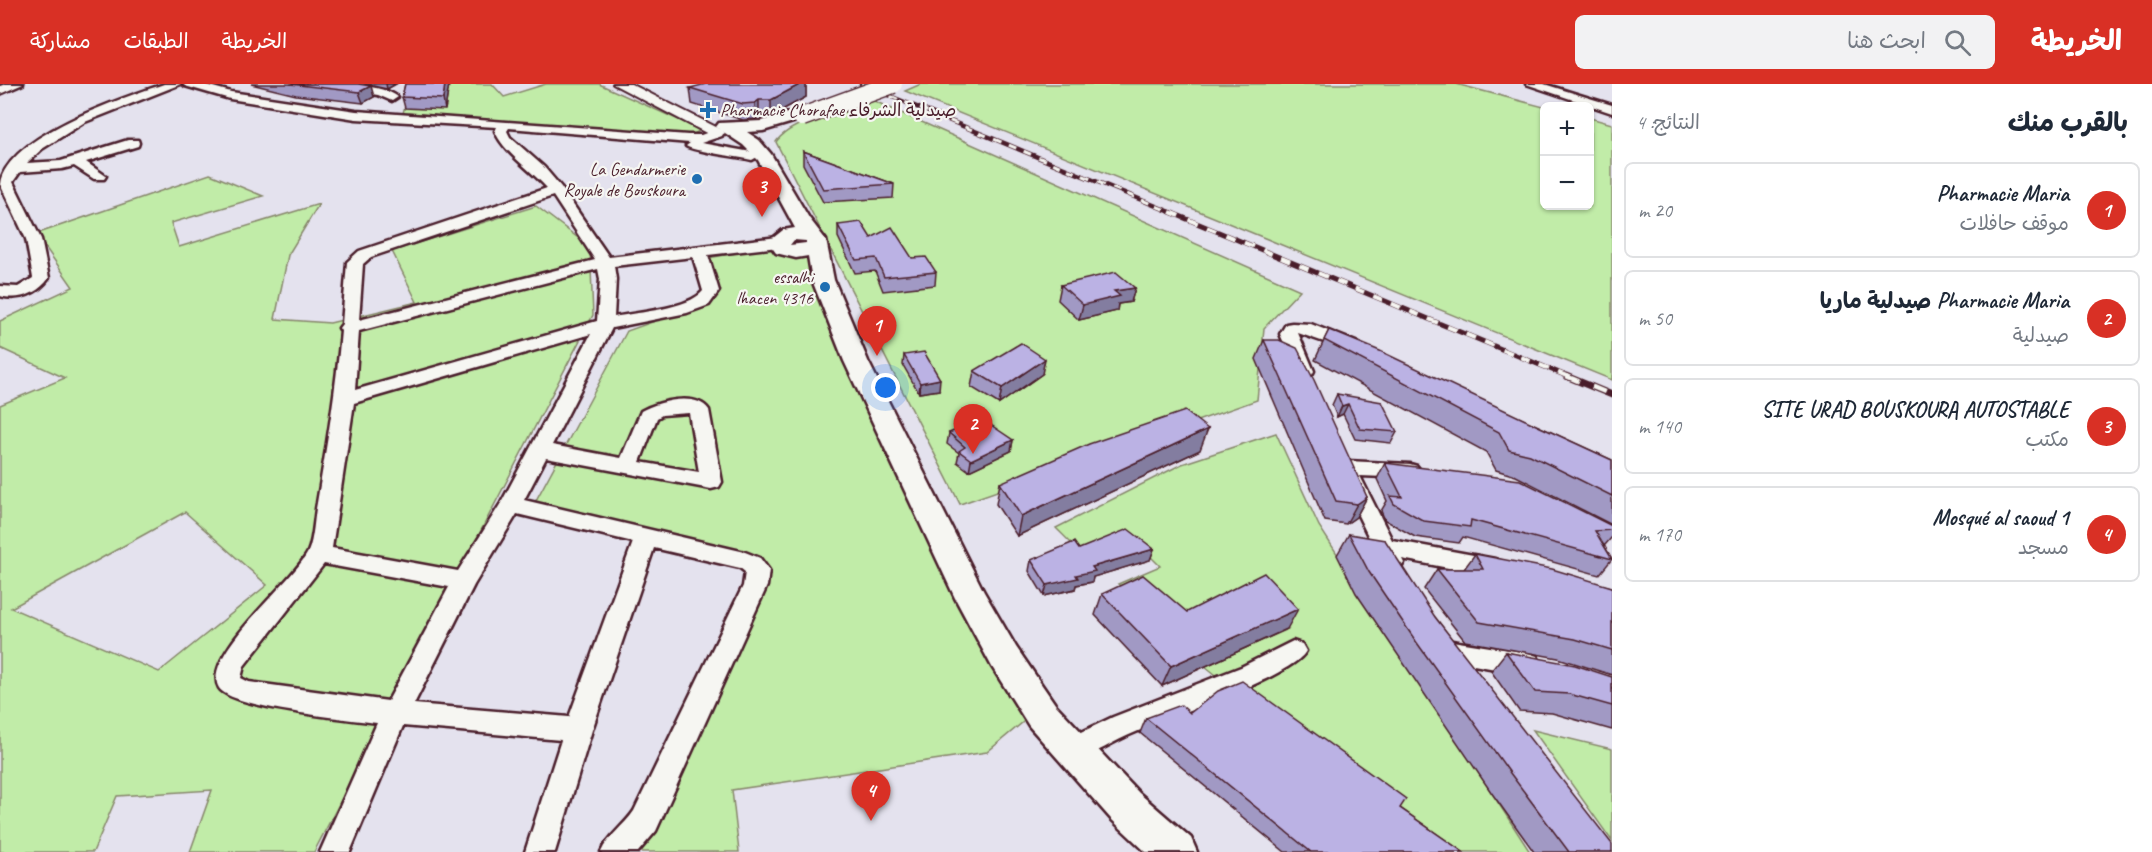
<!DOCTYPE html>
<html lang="ar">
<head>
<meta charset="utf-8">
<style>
  body { margin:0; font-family:Caveat,"Playpen Sans Arabic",sans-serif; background:#f2f2f3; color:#1f2937; direction:rtl }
  .controls { position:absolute; right:18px; top:18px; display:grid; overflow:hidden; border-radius:9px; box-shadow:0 2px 4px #0004 }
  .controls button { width:54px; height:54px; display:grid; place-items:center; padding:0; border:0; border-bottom:2px solid #e0e1e3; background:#fff; color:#1f2937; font:30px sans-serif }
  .you { position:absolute; left:886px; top:304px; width:21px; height:21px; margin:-15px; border:4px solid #fff; border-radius:50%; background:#1a73e8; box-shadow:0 0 0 9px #1a73e833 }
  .badge { display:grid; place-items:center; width:39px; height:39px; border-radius:50%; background:#d93025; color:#fff; font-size:20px; font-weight:700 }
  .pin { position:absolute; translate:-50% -50px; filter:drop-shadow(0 2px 3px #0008) }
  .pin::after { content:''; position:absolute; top:32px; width:21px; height:18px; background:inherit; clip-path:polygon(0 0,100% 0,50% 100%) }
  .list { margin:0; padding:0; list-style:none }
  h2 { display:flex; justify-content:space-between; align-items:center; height:78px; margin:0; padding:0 24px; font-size:26px }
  h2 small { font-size:20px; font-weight:400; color:#747a83 }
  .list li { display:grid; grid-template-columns:39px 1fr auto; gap:18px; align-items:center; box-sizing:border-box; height:96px; margin:0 12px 12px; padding:0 12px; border:2px solid #e0e1e3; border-radius:9px }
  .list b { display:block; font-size:22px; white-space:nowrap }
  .list p { margin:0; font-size:20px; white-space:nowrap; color:#747a83 }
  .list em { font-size:20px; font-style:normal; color:#747a83 }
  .icon { flex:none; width:33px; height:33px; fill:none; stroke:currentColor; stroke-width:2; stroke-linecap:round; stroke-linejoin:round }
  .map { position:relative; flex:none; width:1612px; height:768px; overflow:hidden; direction:ltr }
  header { display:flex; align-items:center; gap:36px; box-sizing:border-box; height:84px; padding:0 30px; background:#d93025; color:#fff }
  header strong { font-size:28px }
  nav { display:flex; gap:33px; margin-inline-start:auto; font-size:21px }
  .search { width:420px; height:54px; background:#f2f2f3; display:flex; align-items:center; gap:15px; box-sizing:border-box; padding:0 21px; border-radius:9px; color:#747a83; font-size:22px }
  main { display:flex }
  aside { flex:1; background:#fff }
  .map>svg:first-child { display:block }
</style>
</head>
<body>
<header>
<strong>الخريطة</strong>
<div class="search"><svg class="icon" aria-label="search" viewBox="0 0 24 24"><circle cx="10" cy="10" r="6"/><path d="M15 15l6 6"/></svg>ابحث هنا</div>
<nav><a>الخريطة</a><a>الطبقات</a><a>مشاركة</a></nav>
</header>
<main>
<aside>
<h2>بالقرب منك<small>النتائج: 4</small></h2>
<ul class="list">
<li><span class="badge">1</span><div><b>Pharmacie Maria</b><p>موقف حافلات</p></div><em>20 m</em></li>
<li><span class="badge">2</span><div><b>Pharmacie Maria صيدلية ماريا</b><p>صيدلية</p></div><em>50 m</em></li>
<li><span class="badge">3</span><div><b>SITE URAD BOUSKOURA AUTOSTABLE</b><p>مكتب</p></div><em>140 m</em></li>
<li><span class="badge">4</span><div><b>Mosqué al saoud 1</b><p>مسجد</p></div><em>170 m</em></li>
</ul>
</aside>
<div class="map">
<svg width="1612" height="768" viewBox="0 0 1612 768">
  <rect width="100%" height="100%" fill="#e4e2ee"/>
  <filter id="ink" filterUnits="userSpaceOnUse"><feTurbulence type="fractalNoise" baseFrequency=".0167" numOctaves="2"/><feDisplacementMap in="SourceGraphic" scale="12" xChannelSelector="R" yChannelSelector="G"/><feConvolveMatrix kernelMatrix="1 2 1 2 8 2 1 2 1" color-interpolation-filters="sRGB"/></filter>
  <g filter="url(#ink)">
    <!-- green -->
    <g fill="#c1eca8" stroke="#86866a" stroke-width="1.5" fill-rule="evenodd">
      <path d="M408,0H492L504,13L546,0H599L701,46L692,51L403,29L408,11Z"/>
      <path d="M921,0H1456L1544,23V122H1590V34L1612,40V296L905,7Z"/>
      <path d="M872,16L1300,206L1264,244L1257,316L960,420L776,58C791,36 846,25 872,16Z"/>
      <path d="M210,90L263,112L171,139L179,163L319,120L288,171L275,235L330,239L417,218L392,167L536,122L590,163L593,231L314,768H190L212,706L117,712L93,768H0V321L65,294L0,264V237L73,203L36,150ZM185,428L267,501L159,588L11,524Z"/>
      <path d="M806,157L1034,629L987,668L732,706L739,768H615L758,489L527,433L627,247L711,217L702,175Z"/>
      <path d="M1276,349L1319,442L1530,768H1434L1205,582L1286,546L1171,543L1118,500L1160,482L1128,450L1080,468L1056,444L1182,380Z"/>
      <path d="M1533,646L1612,665V757Z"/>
    </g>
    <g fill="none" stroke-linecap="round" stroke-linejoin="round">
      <defs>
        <g id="minor">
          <path d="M6,0H23L0,10V2Z"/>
          <path d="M164,0H181L85,38L42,65L27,79L61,77L128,56H138L139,59L138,62L86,78L106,92L104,95H94L74,82L62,85L20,88L13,98L41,155L49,194C38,210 19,217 0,212V202L18,203L33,194L26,155L0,100C7,52 122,14 164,0Z"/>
          <path d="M183,0H202L231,8L356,27L688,51H701L717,45L723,49L722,52L701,59L757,69L759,72L752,76C740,73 692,67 686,62L690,59L509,44L507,47L510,53L544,83L561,103L609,173L778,153L786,158L778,163L708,171L719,207L709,221L687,229L612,244L552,361L621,374L641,327C657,318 696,307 709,326L722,398L719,403L711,405L546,374L524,416L745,468L760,474L769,486L767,502L656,747L638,768H601C608,752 624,742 634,727L743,502L745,488L740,484L654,464L592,646L555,768H525L561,656L403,642L350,768H320L377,639C350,635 231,624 219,604C200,572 293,498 308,468C314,455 314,433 317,419C327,360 336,306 341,247L339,244L342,240L347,178L359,167L547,104C532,87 502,67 495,47L497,43L356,35L230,15L185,2ZM553,112L595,176L359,236L363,180L371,173ZM693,173L703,207C688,225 638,228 614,233L616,195L614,182ZM598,185L600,195L597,237L355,306L359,247ZM591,250L501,419L458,487L332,464L354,319ZM689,329L699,388L640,378L657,334L662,331ZM517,430L633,458L569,633L414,620L474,501ZM324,480L449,503L388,617L249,598L241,594L244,582Z"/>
          <path d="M320,0C342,0 382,0 398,13L392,17L378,11L326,3Z"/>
          <path d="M1526,0H1544L1612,21V29Z"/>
          <path d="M1292,239L1311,240L1356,258L1359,262L1356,266L1350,267L1298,249L1314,287L1312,291H1298L1280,250L1286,240Z"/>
          <path d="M1347,377L1410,380L1417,382L1421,387L1417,392L1410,394L1360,392L1392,456L1495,475L1503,478L1507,484L1503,490L1495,493L1402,475L1404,479L1400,485L1392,488L1384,485L1341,396L1345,391L1340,389L1336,384L1340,379Z"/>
          <path d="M1293,557L1302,560L1306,567C1293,592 1168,635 1136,648C1114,657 1095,670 1073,678L1063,675L1059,666L1063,657L1113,633L1241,583Z"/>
          <path d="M1452,557L1528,569L1537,572L1541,580L1537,588L1528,591L1452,577L1443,574L1439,567L1443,560Z"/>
        </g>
        <path id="tertiary" d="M613,0H631L722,46L725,49L717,54L712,52Z"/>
        <path id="secondary" d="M797,26L805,31L803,35L763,47L747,48L759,56L771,70L809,134L826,156L834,196L868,277L984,508L1016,563L1055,620L1139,709L1191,754L1197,768H1146L1111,735L1029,642L992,583L955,514L844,277L812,196L808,172L796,174L776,169L768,158L783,146L795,144L758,76L743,61L716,43L719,39L762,37ZM794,156L806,157V159L790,161Z"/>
      </defs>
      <!-- minor casing -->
      <use href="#minor" stroke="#4a1f2b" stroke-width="5"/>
      <!-- tertiary casing -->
      <use href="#tertiary" stroke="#4a1f2b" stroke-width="4"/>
      <!-- secondary casing -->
      <use href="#secondary" stroke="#4a1f2b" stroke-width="5"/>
      <!-- minor -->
      <use href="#minor" fill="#f6f6f2" fill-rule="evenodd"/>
      <!-- tertiary -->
      <use href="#tertiary" fill="#f6f6f2" fill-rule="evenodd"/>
      <!-- secondary -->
      <use href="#secondary" fill="#f6f6f2" fill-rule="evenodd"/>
      <defs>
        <path id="rail-far2" d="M861,0L1173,129"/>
        <path id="rail-far1" d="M1170,128L1569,293"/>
        <path id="rail" d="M1566,292L1612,311"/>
      </defs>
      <!-- rail-far2 casing -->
      <use href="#rail-far2" stroke="#4a1f2b" stroke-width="4.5"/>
      <!-- rail-far1 casing -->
      <use href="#rail-far1" stroke="#4a1f2b" stroke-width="5"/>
      <!-- rail casing -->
      <use href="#rail" stroke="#4a1f2b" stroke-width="7"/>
      <!-- rail-far2 -->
      <use href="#rail-far2" stroke="#f6f6f2" stroke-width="3" stroke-dasharray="8" stroke-linecap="butt"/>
      <!-- rail-far1 -->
      <use href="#rail-far1" stroke="#f6f6f2" stroke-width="4" stroke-dasharray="10" stroke-linecap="butt"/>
      <!-- rail -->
      <use href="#rail" stroke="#f6f6f2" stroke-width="4.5" stroke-dasharray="14" stroke-linecap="butt"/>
      <defs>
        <path id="secondary-bridge" d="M802,33L893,0"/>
      </defs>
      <!-- secondary-bridge casing -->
      <use href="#secondary-bridge" stroke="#4a1f2b" stroke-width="21" stroke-linecap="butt"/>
      <!-- secondary-bridge -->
      <use href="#secondary-bridge" stroke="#f6f6f2" stroke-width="18"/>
    </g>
    <!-- wall -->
    <g fill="#a199c4" stroke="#4a1f2b" stroke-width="1.5">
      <path d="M251,0H358L374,13L363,19L296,11Z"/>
      <path d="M364,0H396L387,5Z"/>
      <path d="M405,0H449L445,26L405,24L402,13Z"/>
      <path d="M806,0V13L771,32H759L755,35L743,36L692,20L690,4Z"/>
      <path d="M803,67L894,100L893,114L823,118L803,80Z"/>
      <path d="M838,141L871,154L912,174L936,188L935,201L883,207L875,187L855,189L838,153Z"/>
      <path d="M1061,201L1135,204L1131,218L1118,220L1117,227L1079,236L1058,216Z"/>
      <path d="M1329,246L1612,376V441L1516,392L1496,386L1486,368L1315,276Z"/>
      <path d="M1264,256L1367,413L1356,433L1346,440L1325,437L1256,275Z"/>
      <path d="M904,271L939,306L919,309L903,281Z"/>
      <path d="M974,287L1042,290L999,320L971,303Z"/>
      <path d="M1337,310L1397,348L1391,359L1355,355L1343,330L1337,333L1332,321Z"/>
      <path d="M949,349L1013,356L1011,367L969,387L957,378L959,369L947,360Z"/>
      <path d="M1200,366L1017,452L996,420L1000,399Z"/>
      <path d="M1385,379L1612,442V453L1605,461H1604L1612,475L1599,491L1463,453L1459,459L1415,453L1385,436L1381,427L1387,417L1377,395Z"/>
      <path d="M1349,450L1435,533L1612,768H1534L1491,708L1356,509L1337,471Z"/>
      <path d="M1079,465H1154L1150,476L1093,493L1092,498L1076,501L1075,505L1044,512L1029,487L1031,476Z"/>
      <path d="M1475,470L1612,503V591L1558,574L1465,557L1424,505L1437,485H1464Z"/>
      <path d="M1102,510L1187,528L1287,545L1162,602L1095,531Z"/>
      <path d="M1506,568L1612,593V646L1552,629L1519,627L1491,587Z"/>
      <path d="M1190,629L1400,724L1463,768H1285L1140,649L1146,634Z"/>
    </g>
    <!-- shaded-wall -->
    <g fill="#837da0" stroke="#4a1f2b" stroke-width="1.5">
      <path d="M386,0H396L387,5Z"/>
      <path d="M445,0H449L445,26L443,15Z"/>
      <path d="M801,0H806V13L771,32V16Z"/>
      <path d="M371,2L374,13L363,19L359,8Z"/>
      <path d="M759,16V32L755,35V19Z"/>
      <path d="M1135,204L1131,218L1118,220L1117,227L1079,236L1083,221L1114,207Z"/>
      <path d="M1045,275L1042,290L999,320L1002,304Z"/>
      <path d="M940,295L939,306L919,309L920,299Z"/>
      <path d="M1348,320L1343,330L1337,333L1342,322Z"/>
      <path d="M1208,345L1200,366L1017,452L1021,432Z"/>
      <path d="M1013,356L1011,367L969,387L971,376Z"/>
      <path d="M1367,413L1356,433L1346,440L1357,420Z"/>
      <path d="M1154,465L1150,476L1093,493L1092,498L1076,501L1075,505L1044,512L1047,501L1076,491L1092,483Z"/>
      <path d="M1298,525L1287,545L1162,602L1171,582Z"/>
    </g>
    <!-- building -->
    <g fill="#bbb2e4" stroke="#4a1f2b" stroke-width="1.5">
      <path d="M290,0H358L371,2L359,8Z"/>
      <path d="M405,0H445L443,15L402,13Z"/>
      <path d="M706,0H801L771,16H759L755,19L743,20L690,4Z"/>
      <path d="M803,67L894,100L823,105Z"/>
      <path d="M861,138L871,154L892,143L912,174L926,173L936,188L884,193L876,174L856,176L838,141Z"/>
      <path d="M1116,188L1135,204L1114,207L1120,212L1083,221L1061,201Z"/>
      <path d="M1329,246L1380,267L1536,341L1612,376V412L1530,371L1509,366L1499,348L1324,256Z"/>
      <path d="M1264,256H1279L1297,264L1314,296L1367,413L1357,420L1336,417Z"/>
      <path d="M1021,259L1045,275L1002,304L974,287Z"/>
      <path d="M924,268L940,295L920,299L904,271Z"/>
      <path d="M1337,310L1382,318L1397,348L1360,345L1348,320L1342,322Z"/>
      <path d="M1185,327L1208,345L1021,432L1000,399L1089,360Z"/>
      <path d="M982,335L1013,356L971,376L959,367L965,363L949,349Z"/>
      <path d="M1385,379L1520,396L1612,442V446L1595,447L1612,475L1471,436L1470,443L1424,437L1394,420L1390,412L1402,413Z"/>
      <path d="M1128,445L1154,465L1092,483L1095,487L1076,491L1078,494L1047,501L1031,476L1074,458L1079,465Z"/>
      <path d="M1349,450L1385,456L1435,533L1612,760V768H1569L1510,689L1415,556L1369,488Z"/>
      <path d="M1475,470L1552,485L1612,503V566L1575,555L1479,538L1437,485H1483Z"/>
      <path d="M1264,489L1298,525L1171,582L1102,510L1143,491L1187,528Z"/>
      <path d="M1506,568L1575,581L1612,593V622L1569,610L1535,608Z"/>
      <path d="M1242,597L1406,715L1400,724L1463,768H1311L1146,634L1181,621L1190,629L1218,607Z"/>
    </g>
  </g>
  <!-- markers -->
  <g fill="#1f6fb2" stroke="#f6f6f2" stroke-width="2">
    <path d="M705 17h6v6h6v6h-6v6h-6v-6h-6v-6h6z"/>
    <circle cx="697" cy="95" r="6"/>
    <circle cx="825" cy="203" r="6"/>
  </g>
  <g text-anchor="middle" stroke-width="4.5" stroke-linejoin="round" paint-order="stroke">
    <!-- far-poi labels -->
    <g font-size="18" fill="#4a1f2b" stroke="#f6f6f2" text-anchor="end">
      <text x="720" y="32" text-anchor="start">Pharmacie Chorafae صيدلية الشرفاء</text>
      <text x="685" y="91">La Gendarmerie<tspan x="685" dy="21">Royale de Bouskoura</tspan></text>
      <text x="813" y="199">essalhi<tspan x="813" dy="21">lhacen 4316</tspan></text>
    </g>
  </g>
</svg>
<div class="controls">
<button>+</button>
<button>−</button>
</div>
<div class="you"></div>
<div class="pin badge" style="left:877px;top:272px">1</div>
<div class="pin badge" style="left:973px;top:370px">2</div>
<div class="pin badge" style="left:762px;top:133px">3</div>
<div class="pin badge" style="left:871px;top:737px">4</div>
</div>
</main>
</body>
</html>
